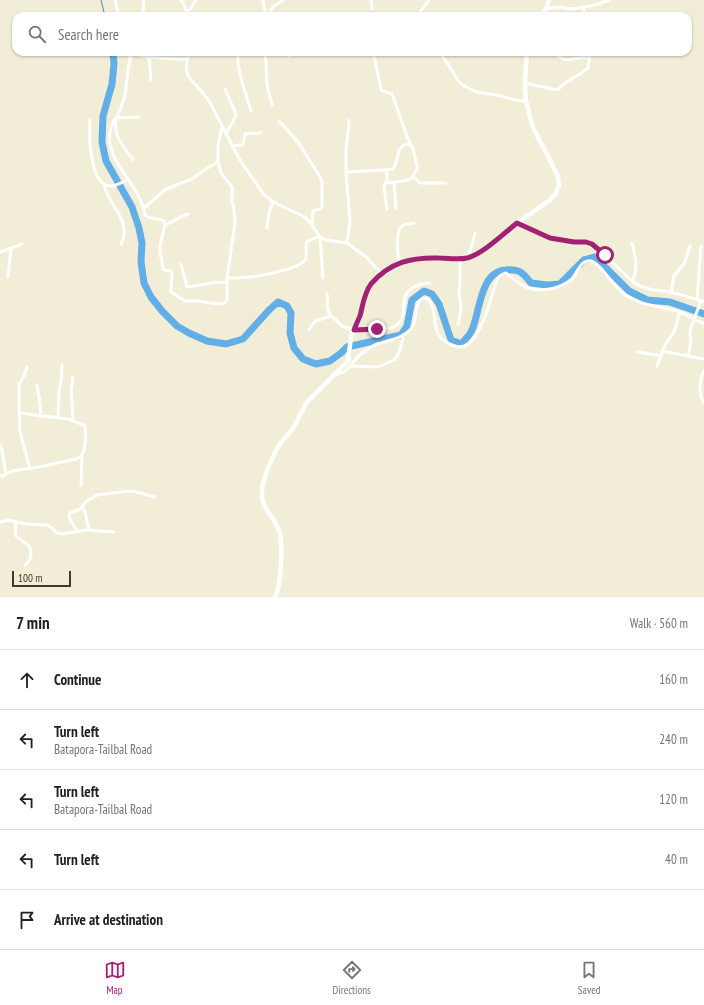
<!DOCTYPE html>
<html lang="en">
<head>
<meta charset="utf-8">
<style>
  body { margin:0; font-family:"PT Sans Narrow",sans-serif; background:#f6f6f6; color:#202124 }
  .scale { position:absolute; left:12px; bottom:10px; width:59px; box-sizing:border-box; padding-left:4px; border:2px solid #3d3b32; border-top:0; font-size:11px; line-height:14px; white-space:nowrap; color:#3d3b32; -webkit-text-stroke:3px #f2edd7; paint-order:stroke }
  .stop { position:absolute; width:12px; height:12px; margin:-9px; border:3px solid #a12174; border-radius:50%; background:#fff }
  .stop.end { background:#a12174; border-color:#fff; box-shadow:0 1px 4px #0008 }
  .list { margin:0; padding:0; list-style:none }
  h2 { display:flex; justify-content:space-between; align-items:center; height:52px; margin:0; padding:0 16px; font-size:17px }
  h2 small { font-size:13px; font-weight:400; color:#757577 }
  .list li { display:grid; grid-template-columns:26px 1fr auto; gap:12px; align-items:center; box-sizing:border-box; height:60px; padding:0 16px; border-top:1px solid #e0e0e0 }
  .list b { display:block; font-size:15px; white-space:nowrap }
  .list p { margin:0; font-size:13px; white-space:nowrap; color:#757577 }
  .list em { font-size:13px; font-style:normal; color:#757577 }
  .icon { flex:none; width:22px; height:22px; fill:none; stroke:currentColor; stroke-width:2; stroke-linecap:round; stroke-linejoin:round }
  .map { position:relative; flex:none; width:704px; height:597px; overflow:hidden }
  .search { position:absolute; background:#fff; box-shadow:0 1px 3px #0004; left:12px; right:12px; top:12px; height:44px; display:flex; align-items:center; gap:10px; box-sizing:border-box; padding:0 14px; border-radius:12px; color:#757577; font-size:15px }
  .sheet { height:352px; background:#fff }
  nav { display:flex; justify-content:space-around; align-items:center; box-sizing:border-box; height:56px; border-top:1px solid #e0e0e0; background:#fff; font-size:11px; color:#757577 }
  nav a { display:grid; justify-items:center; gap:2px }
  nav .on { color:#a12174 }
  .map>svg:first-child { display:block }
</style>
</head>
<body>
<div class="map">
<svg width="704" height="597" viewBox="0 0 704 597">
  <rect width="100%" height="100%" fill="#f2edd7"/>
  <g fill="none" stroke-linecap="round" stroke-linejoin="round">
    <!-- stream -->
    <path stroke="#578cb1" stroke-width="1" d="M101,0L105,16"/>
    <!-- river -->
    <path stroke="#62afe7" stroke-width="7" d="M113,52L114,64L112,84L103,116L102,142L106,161L132,207L139,228L142,243L141,262L144,283L151,297L162,311L177,326L189,333L207,341L226,344L243,339L269,310L278,302L287,306L291,313L290,333L294,348L303,359L316,364L330,361L341,353L347,347L401,335L407,326L412,300L424,291L432,294L439,304L451,340L461,344C465,340 470,335 472,330C480,312 480,271 506,270C520,269 523,273 531,283L547,285L560,284L584,260L595,257L629,291L647,300L670,302L704,314"/>
    <!-- minor -->
    <g stroke="#fff" stroke-width="3">
      <path d="M115,0L119,16"/>
      <path d="M181,0L184,5L188,16"/>
      <path d="M263,0L266,16"/>
      <path d="M371,0L372,9"/>
      <path d="M583,7L586,16"/>
      <path d="M546,9L559,7L571,9L578,8L595,5L609,0"/>
      <path d="M143,11L144,0"/>
      <path d="M187,12L191,8L196,0"/>
      <path d="M267,16L273,7L283,0"/>
      <path d="M417,16L429,0"/>
      <path d="M127,52L130,59"/>
      <path d="M189,52C187,60 185,68 188,76L208,99L240,160L264,195L275,203L303,216L309,221L320,237L326,240L347,243L366,257L382,274"/>
      <path d="M238,52C236,70 246,93 251,111"/>
      <path d="M264,52L266,60L267,85L272,105"/>
      <path d="M288,52L289,56"/>
      <path d="M373,52L381,89L383,91L392,94L408,139L413,149L417,166V169L413,176L411,179L403,181L387,183"/>
      <path d="M439,52L448,64L459,82L464,86L477,92L501,96L515,100L526,101"/>
      <path d="M554,52C563,62 567,60 579,58C582,57 586,58 589,58"/>
      <path d="M149,57L151,80"/>
      <path d="M525,83L557,90L568,81L580,74L588,68L590,55L591,52"/>
      <path d="M225,89L236,114L233,122L226,133"/>
      <path d="M139,117L116,118C112,122 111,126 110,132C106,156 129,177 139,197C142,203 144,209 145,215C151,221 158,217 164,221C166,230 161,237 160,246C159,253 162,261 163,268L164,270L171,271L172,273L171,290V292L185,301H196L219,304L225,303L227,300V278L235,223L234,210L232,201V187L221,173L218,162V145L222,127"/>
      <path d="M90,120C89,135 89,186 111,186C117,186 123,182 128,179"/>
      <path d="M279,121L298,142L320,177L322,182V207L320,209L313,211L312,225"/>
      <path d="M233,146L241,145L243,144L245,134L261,133"/>
      <path d="M133,160C127,151 118,142 116,131C113,117 123,108 125,95C127,87 127,60 132,56C136,53 140,55 144,56C158,59 173,59 187,59"/>
      <path d="M387,170V181L384,185V187L387,209"/>
      <path d="M346,172L383,170L393,169C400,160 394,146 409,144"/>
      <path d="M413,176L420,183H446"/>
      <path d="M394,182L396,208"/>
      <path d="M104,184C107,205 133,220 121,244"/>
      <path d="M144,208L166,189L192,179L204,170L218,162"/>
      <path d="M517,223L550,238L574,242H586L591,244L596,247L632,281C643,290 657,290 670,292C682,295 693,298 704,302"/>
      <path d="M165,225C173,222 179,217 188,214"/>
      <path d="M267,228L269,213L273,201"/>
      <path d="M320,237L323,278"/>
      <path d="M347,243L350,221L346,172V152L349,120"/>
      <path d="M0,252L22,244"/>
      <path d="M468,258L472,245L475,233"/>
      <path d="M181,264L187,287L218,282L227,283"/>
      <path d="M399,264C398,256 395,230 402,226C405,224 410,224 414,223"/>
      <path d="M8,277L11,248"/>
      <path d="M227,278C235,278 242,278 249,277C261,276 299,269 305,260C308,255 305,247 307,242L319,236"/>
      <path d="M632,281C639,268 635,256 632,243"/>
      <path d="M671,293L674,276L684,264L690,246"/>
      <path d="M327,294C328,299 326,310 330,315C333,318 336,319 339,323C341,325 340,325 344,327C354,331 390,332 398,324C405,318 403,309 404,301C406,288 419,283 430,283"/>
      <path d="M697,300L701,246"/>
      <path d="M458,325L461,309L459,294L460,283V259"/>
      <path d="M309,330L315,321L331,316"/>
      <path d="M662,351L704,359"/>
      <path d="M638,352L661,356"/>
      <path d="M688,356L691,341L690,333L691,327L701,301"/>
      <path d="M351,366L378,367L394,360C400,354 402,344 403,335"/>
      <path d="M657,366L666,343L670,338L674,332L680,312"/>
      <path d="M27,367L24,376L19,384V411L20,432L30,469"/>
      <path d="M704,371C699,381 698,394 704,403"/>
      <path d="M333,375C349,374 351,362 361,354C366,350 372,346 377,344C389,340 402,339 411,329C418,320 413,304 423,298L428,299C438,309 431,329 442,339C454,348 464,351 474,338C484,324 488,308 493,292C494,288 496,282 498,278C500,275 502,274 506,273C512,278 519,284 526,287C541,293 560,289 572,279C577,273 581,259 591,261C600,263 613,286 623,293C640,306 658,306 677,311C687,314 695,320 704,324"/>
      <path d="M37,385C38,396 42,405 40,416"/>
      <path d="M58,418L59,391L61,381L62,365"/>
      <path d="M72,420L73,415L71,392L73,377"/>
      <path d="M0,446L2,450L6,474"/>
      <path d="M0,476H3L12,471L39,467L76,459C79,458 80,458 82,455C85,449 87,431 84,425L68,419L19,413"/>
      <path d="M81,485L82,455"/>
      <path d="M82,506L85,512L89,530"/>
      <path d="M0,522L8,520L26,524L47,525L52,528L57,533L62,534L87,530L114,532"/>
      <path d="M16,522L15,532L16,536C22,542 31,544 31,553C31,559 29,562 25,565"/>
      <path d="M77,531L71,521L69,515L70,513L80,509L87,501L97,495L120,492L132,491L155,497"/>
    </g>
    <!-- secondary -->
    <g stroke="#fff" stroke-width="4.5">
      <path d="M541,16L546,9L549,0"/>
      <path d="M275,597C276,594 278,591 278,588C281,577 283,541 279,531C275,518 263,510 262,496C261,480 271,460 278,447C282,440 289,434 293,428C299,419 302,409 308,401L348,361L351,337L360,316L366,294L371,285L382,274L395,266L411,260L422,258L460,259L468,258L489,246L517,223L550,200L556,193L559,185L558,177L548,156L533,128L526,101L525,89V78L527,52"/>
    </g>
  </g>
  <g fill="none" stroke-linecap="round" stroke-linejoin="round">
    <!-- route -->
    <path stroke="#a12174" stroke-width="5" d="M377,329L354,330C356,325 358,320 360,316C363,305 364,293 371,284C390,262 412,257 439,258C448,258 458,260 467,258C483,254 503,234 517,223L550,238L574,242H586L592,244L605,255"/>
  </g>
</svg>
<div class="scale">100 m</div>
<div class="stop" style="left:605px;top:255px"></div>
<div class="stop end" style="left:377px;top:329px"></div>
<div class="search"><svg class="icon" aria-label="search" viewBox="0 0 24 24"><circle cx="10" cy="10" r="6"/><path d="M15 15l6 6"/></svg>Search here</div>
</div>
<section class="sheet">
<h2>7 min<small>Walk · 560 m</small></h2>
<ul class="list">
<li><svg class="icon" aria-label="ahead" viewBox="0 0 24 24"><path d="M12 20V5M6 11l6-6 6 6"/></svg><div><b>Continue</b></div><em>160 m</em></li>
<li><svg class="icon" aria-label="left" viewBox="0 0 24 24"><path d="M17 20v-9H6M10 6l-5 5 5 5"/></svg><div><b>Turn left</b><p>Batapora-Tailbal Road</p></div><em>240 m</em></li>
<li><svg class="icon" aria-label="left" viewBox="0 0 24 24"><path d="M17 20v-9H6M10 6l-5 5 5 5"/></svg><div><b>Turn left</b><p>Batapora-Tailbal Road</p></div><em>120 m</em></li>
<li><svg class="icon" aria-label="left" viewBox="0 0 24 24"><path d="M17 20v-9H6M10 6l-5 5 5 5"/></svg><div><b>Turn left</b></div><em>40 m</em></li>
<li><svg class="icon" aria-label="arrive" viewBox="0 0 24 24"><path d="M6 21V4h12l-3 4 3 4H6"/></svg><div><b>Arrive at destination</b></div></li>
</ul>
</section>
<nav>
<a class="on"><svg class="icon" aria-label="map" viewBox="0 0 24 24"><path d="M3 6l6-2 6 2 6-2v14l-6 2-6-2-6 2zM9 4v14M15 6v14"/></svg>Map</a>
<a><svg class="icon" aria-label="directions" viewBox="0 0 24 24"><path d="M12 3l9 9-9 9-9-9zM9 14v-3h6M13 9l2 2-2 2"/></svg>Directions</a>
<a><svg class="icon" aria-label="saved" viewBox="0 0 24 24"><path d="M7 4h10v16l-5-4-5 4z"/></svg>Saved</a>
</nav>
</body>
</html>
